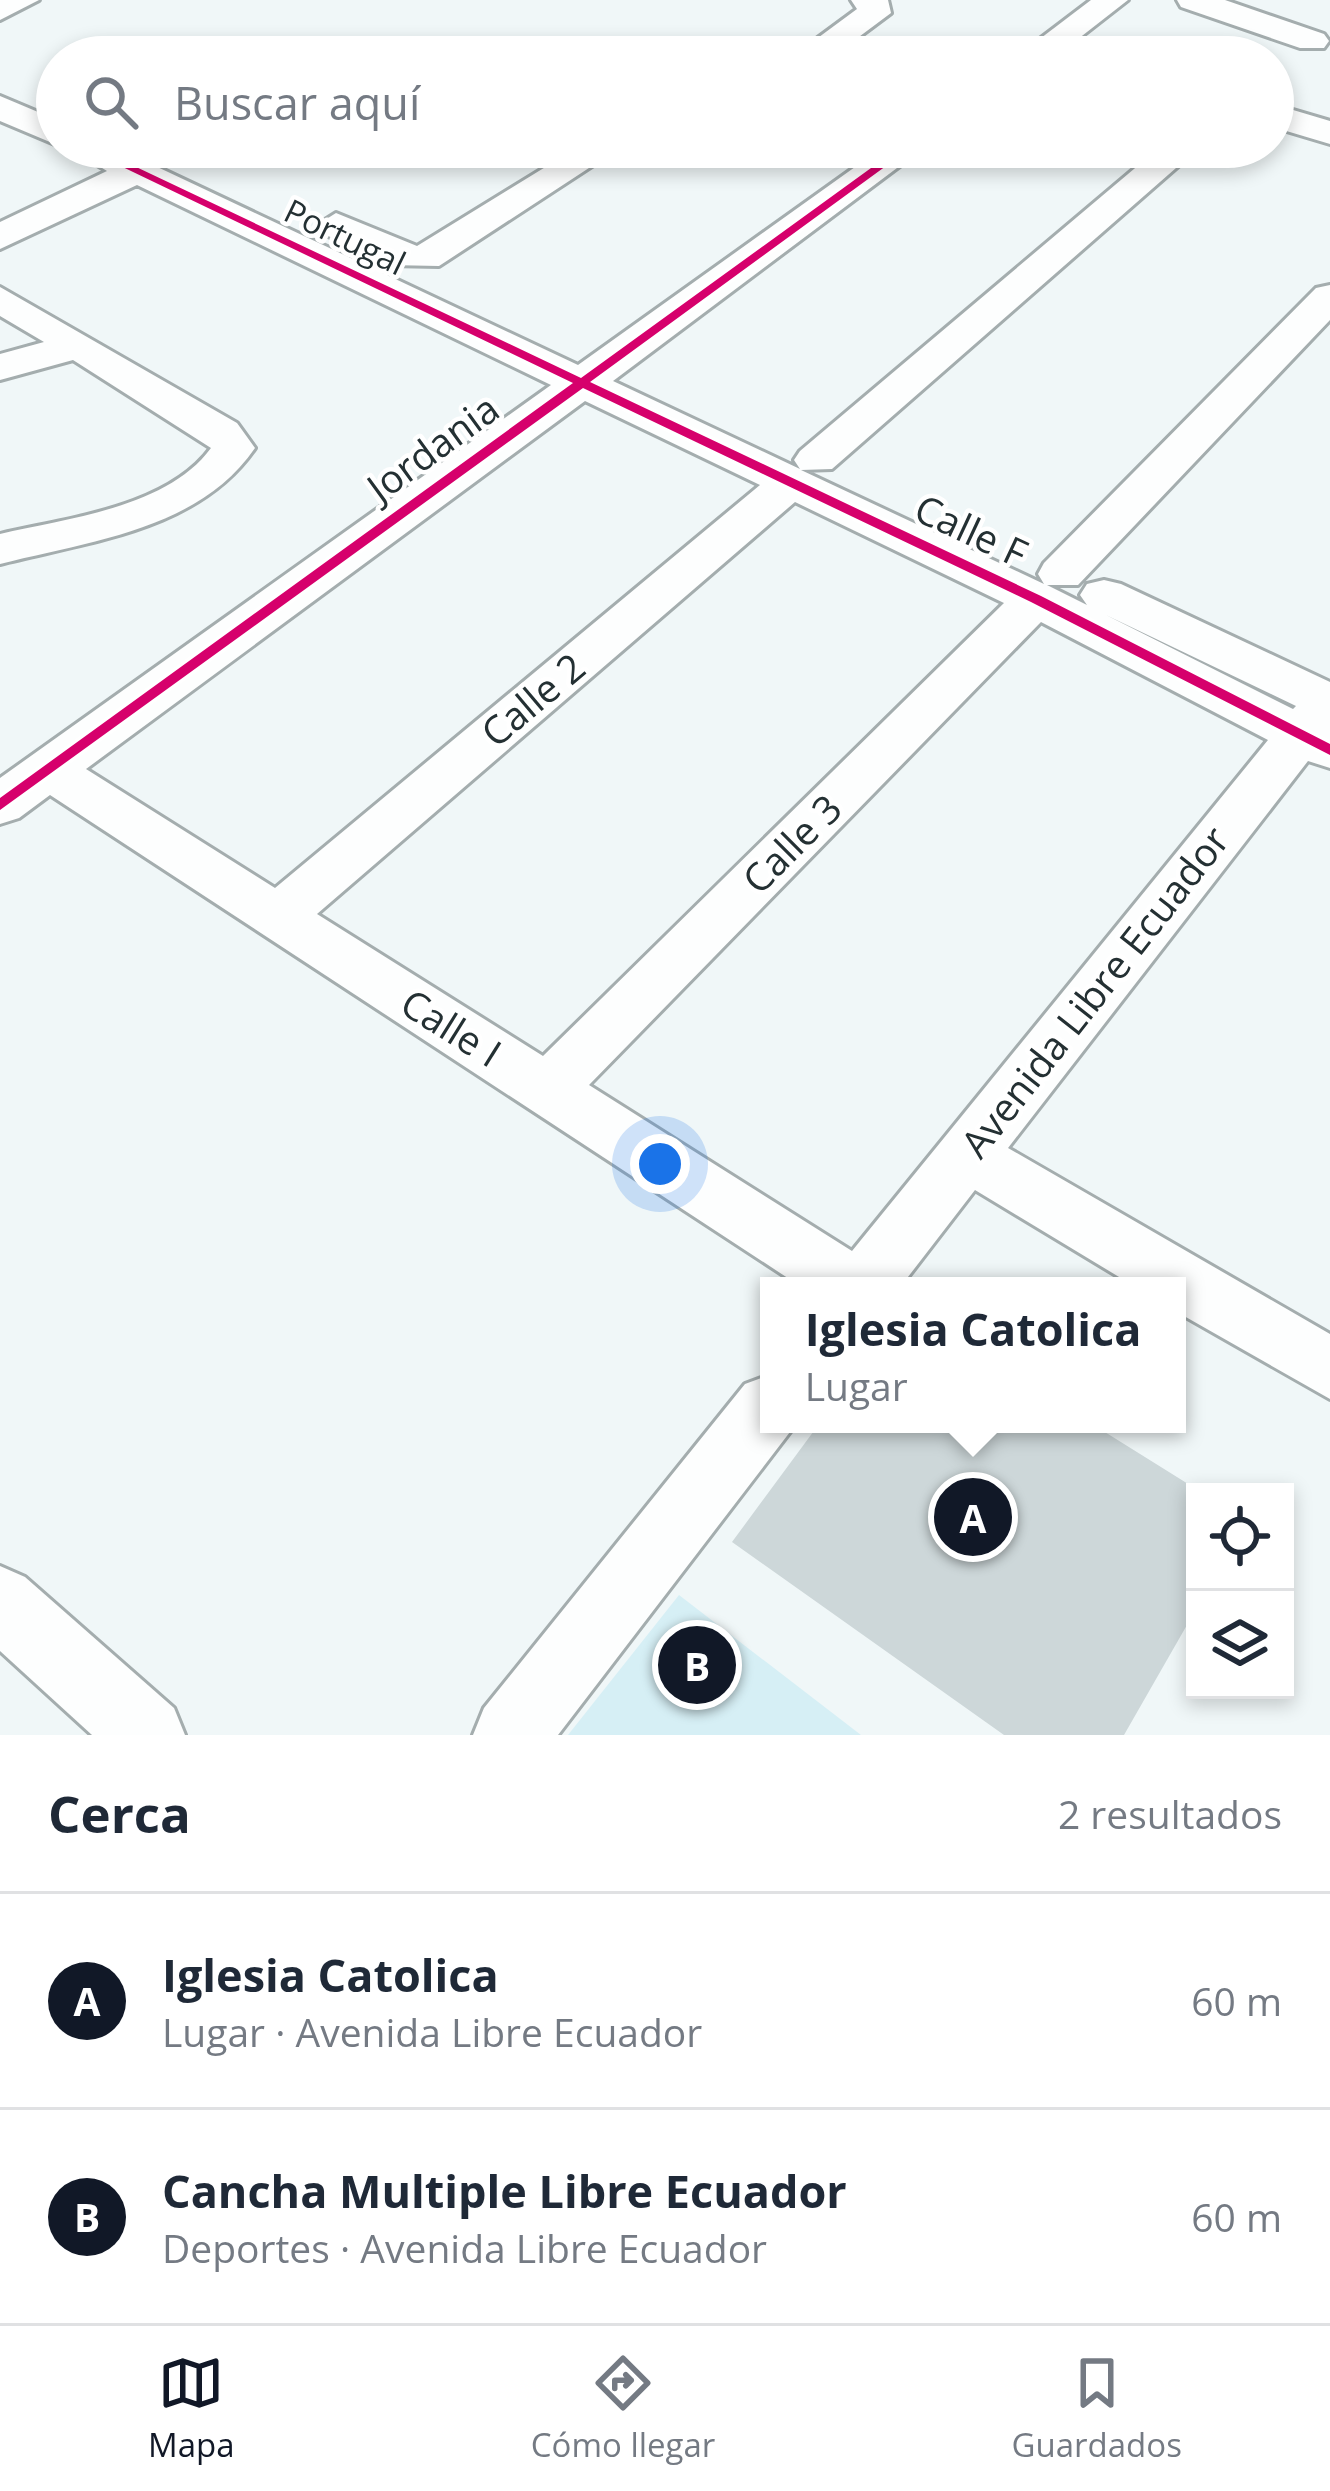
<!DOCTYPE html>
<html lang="es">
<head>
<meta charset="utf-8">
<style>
  body { margin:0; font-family:"Open Sans",sans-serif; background:#f6f6f7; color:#1f2937 }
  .controls { position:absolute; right:36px; bottom:36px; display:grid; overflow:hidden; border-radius:0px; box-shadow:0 6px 18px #0003 }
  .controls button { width:108px; height:108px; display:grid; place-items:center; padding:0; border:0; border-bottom:3px solid #e0e1e3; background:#fff; color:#1f2937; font:60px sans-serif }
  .you { position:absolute; left:660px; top:1164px; width:42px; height:42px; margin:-30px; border:9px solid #fff; border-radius:50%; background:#1a73e8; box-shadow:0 0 0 18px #1a73e833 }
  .badge { display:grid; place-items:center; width:78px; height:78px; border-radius:50%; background:#111827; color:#fff; font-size:39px; font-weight:700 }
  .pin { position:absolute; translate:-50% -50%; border:6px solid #fff; box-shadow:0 3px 12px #0006 }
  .popup { position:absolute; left:760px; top:1277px; width:426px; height:156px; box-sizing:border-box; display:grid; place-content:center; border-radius:0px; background:#fff; filter:drop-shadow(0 3px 9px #0005); font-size:39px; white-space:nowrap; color:#747a83 }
  .popup b { font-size:45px; color:#1f2937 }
  .popup::after { content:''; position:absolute; left:50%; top:100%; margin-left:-24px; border:24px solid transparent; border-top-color:#fff }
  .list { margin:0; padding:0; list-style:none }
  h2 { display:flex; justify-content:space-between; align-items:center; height:156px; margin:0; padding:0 48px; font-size:51px }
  h2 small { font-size:39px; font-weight:400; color:#747a83 }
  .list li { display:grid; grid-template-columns:78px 1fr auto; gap:36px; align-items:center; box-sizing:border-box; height:216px; padding:0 48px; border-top:3px solid #e0e1e3 }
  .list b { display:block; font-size:45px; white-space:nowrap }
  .list p { margin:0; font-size:39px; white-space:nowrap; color:#747a83 }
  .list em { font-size:39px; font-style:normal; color:#747a83 }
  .icon { flex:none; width:66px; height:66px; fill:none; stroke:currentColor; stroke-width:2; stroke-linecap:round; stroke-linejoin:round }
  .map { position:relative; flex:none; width:1330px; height:1735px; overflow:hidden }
  .search { position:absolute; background:#fff; box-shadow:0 6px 18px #0003; left:36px; right:36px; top:36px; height:132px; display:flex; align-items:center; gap:30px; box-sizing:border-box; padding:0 42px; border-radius:66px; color:#747a83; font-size:45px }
  .sheet { height:588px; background:#fff }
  nav { display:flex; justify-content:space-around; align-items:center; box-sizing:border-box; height:168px; border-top:3px solid #e0e1e3; background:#fff; font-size:33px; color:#747a83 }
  nav a { display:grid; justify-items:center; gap:6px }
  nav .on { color:#111827 }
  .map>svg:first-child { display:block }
</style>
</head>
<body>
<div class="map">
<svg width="1330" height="1735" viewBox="0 0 1330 1735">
  <rect width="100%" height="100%" fill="#f0f7f8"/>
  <!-- green -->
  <path fill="#d6eff5" d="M679,1595L861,1735H568Z"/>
  <!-- building -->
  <path fill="#cdd7d9" d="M819,1424H1092L1201,1492H1195V1611L1124,1735H1004L732,1542Z"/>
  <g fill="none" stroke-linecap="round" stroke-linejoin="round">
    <defs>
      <g id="minor">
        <path d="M0,0H39L0,20Z"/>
        <path d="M851,0H888L891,13L832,57H792L857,9Z"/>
        <path d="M1091,0H1128L1055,57H1016Z"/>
        <path d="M1177,0H1225L1324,34L1329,41L1324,48H1300L1181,7Z"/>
        <path d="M0,96L57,120V145L0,121Z"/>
        <path d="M1273,104L1330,121V144L1273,127Z"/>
        <path d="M68,147H115L578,365L883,147H925L613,381L800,469L794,460L800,451L1160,147H1200L832,469L801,470L1044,584L1038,574L1044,563L1316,288L1330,285V320L1078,585H1047L1087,605L1080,595L1087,584L1104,580L1121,584L1330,682V768L1308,761L1008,1148L1330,1334V1399L1177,1312V1286H1134L975,1190L901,1286H800L50,795L19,818L0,824V778L551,385L137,185L0,249V222L107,171ZM585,401L760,485L275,888L86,769ZM795,502L1004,603L543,1056L317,914ZM1106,615L1296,706L1293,709ZM1041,622L1268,740L852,1251L589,1085Z"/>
        <path d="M578,147H621L439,266L390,265L322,233L317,225L336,213L417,246Z"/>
        <path d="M0,287L237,423L255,448C199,530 90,541 0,564V534C67,518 167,508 211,448L73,360L0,380V354L44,342L0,316Z"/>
        <path d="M769,1375V1424H794L793,1428L558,1735H473L484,1708L745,1384Z"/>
        <path d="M0,1566L25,1577L174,1708L185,1735H92L0,1651Z"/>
      </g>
    </defs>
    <!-- minor casing -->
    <use href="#minor" stroke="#a4adae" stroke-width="6"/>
    <!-- minor -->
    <use href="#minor" fill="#fdfefe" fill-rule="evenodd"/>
    <defs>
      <path id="cycleway" d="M81,147H94L581,378L900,147H912L590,382L1041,596L1330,744V755L1031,602L583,388L0,810V798L573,383Z"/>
    </defs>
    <!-- cycleway casing -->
    <use href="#cycleway" stroke="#fff" stroke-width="7"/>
    <!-- cycleway -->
    <use href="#cycleway" fill="#d6006c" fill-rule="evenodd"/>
  </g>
  <g text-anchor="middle" stroke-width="9" stroke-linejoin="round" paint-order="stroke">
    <!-- far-street labels -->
    <g font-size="33" fill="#243033" stroke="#fff">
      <text transform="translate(345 237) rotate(26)" y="12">Portugal</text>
    </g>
    <!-- street labels -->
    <g font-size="39" fill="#243033" stroke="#fff">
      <text transform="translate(433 448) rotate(-36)" y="14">Jordania</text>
      <text transform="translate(971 531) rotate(25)" y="14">Calle F</text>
      <text transform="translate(533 700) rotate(-40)" y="14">Calle 2</text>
      <text transform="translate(792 844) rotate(-45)" y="14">Calle 3</text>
      <text transform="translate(1095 992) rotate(-52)" y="14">Avenida Libre Ecuador</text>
      <text transform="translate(451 1028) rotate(32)" y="14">Calle I</text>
    </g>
  </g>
</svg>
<div class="controls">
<button><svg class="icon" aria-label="locate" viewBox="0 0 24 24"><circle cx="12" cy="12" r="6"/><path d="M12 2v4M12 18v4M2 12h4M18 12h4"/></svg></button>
<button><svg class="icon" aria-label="layers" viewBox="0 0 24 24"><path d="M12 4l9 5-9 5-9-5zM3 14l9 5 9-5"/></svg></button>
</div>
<div class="you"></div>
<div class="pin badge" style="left:973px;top:1517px">A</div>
<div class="popup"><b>Iglesia Catolica</b>Lugar</div>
<div class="pin badge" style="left:697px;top:1665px">B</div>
<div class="search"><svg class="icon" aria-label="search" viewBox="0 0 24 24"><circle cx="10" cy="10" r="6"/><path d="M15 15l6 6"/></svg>Buscar aquí</div>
</div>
<section class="sheet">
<h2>Cerca<small>2 resultados</small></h2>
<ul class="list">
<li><span class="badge">A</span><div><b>Iglesia Catolica</b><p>Lugar · Avenida Libre Ecuador</p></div><em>60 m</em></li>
<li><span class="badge">B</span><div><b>Cancha Multiple Libre Ecuador</b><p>Deportes · Avenida Libre Ecuador</p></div><em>60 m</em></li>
</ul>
</section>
<nav>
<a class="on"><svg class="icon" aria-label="map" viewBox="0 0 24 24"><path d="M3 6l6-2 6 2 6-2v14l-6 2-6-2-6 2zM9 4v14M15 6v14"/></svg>Mapa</a>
<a><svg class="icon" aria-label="directions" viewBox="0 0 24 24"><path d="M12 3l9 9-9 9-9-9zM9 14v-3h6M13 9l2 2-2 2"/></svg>Cómo llegar</a>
<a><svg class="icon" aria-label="saved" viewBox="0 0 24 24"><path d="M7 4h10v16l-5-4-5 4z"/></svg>Guardados</a>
</nav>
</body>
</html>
